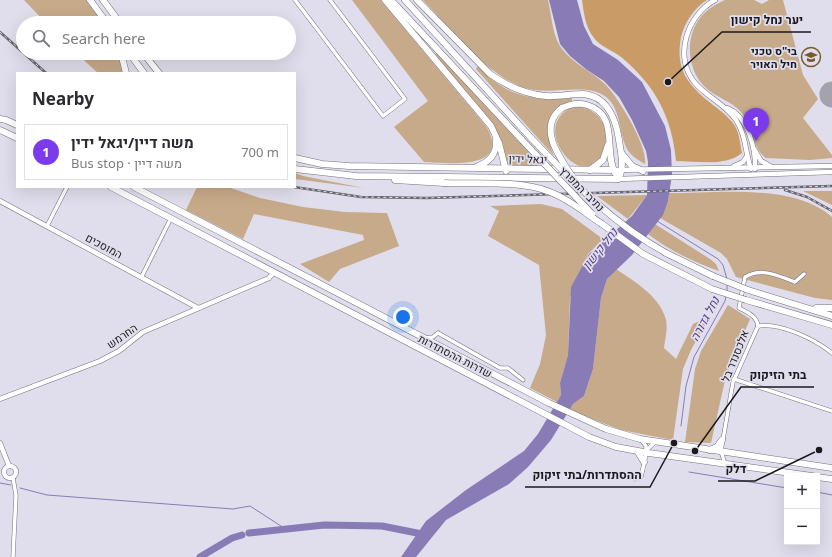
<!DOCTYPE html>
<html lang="en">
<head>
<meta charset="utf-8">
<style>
  body { margin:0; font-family:"Noto Sans",Heebo,sans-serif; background:#f2f2f3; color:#2b2b33 }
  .controls { position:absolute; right:12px; bottom:12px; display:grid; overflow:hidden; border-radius:0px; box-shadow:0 4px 16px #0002 }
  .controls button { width:36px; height:36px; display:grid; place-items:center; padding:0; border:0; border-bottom:1px solid #e1e1e2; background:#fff; color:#2b2b33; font:20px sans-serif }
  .you { position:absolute; left:403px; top:317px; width:14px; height:14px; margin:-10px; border:3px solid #fff; border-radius:50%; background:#1a73e8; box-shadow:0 0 0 6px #1a73e833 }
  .badge { display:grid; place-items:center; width:26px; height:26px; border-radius:50%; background:#7c3aed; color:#fff; font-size:13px; font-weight:700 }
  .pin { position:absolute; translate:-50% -33px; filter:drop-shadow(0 1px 2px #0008) }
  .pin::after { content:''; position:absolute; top:21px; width:14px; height:12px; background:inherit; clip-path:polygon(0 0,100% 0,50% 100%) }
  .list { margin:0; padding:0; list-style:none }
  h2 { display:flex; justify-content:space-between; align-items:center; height:52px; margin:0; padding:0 16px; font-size:17px }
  h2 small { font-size:13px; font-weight:400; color:#7c7c81 }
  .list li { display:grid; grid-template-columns:26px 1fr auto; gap:12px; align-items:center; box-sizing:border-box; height:56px; margin:0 8px 8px; padding:0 8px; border:1px solid #e1e1e2; border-radius:0px }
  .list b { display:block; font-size:15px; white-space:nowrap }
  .list p { margin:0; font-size:13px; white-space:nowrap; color:#7c7c81 }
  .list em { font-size:13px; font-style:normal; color:#7c7c81 }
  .icon { flex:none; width:22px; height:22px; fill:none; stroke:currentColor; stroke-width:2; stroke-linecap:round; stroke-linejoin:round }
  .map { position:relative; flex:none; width:832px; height:557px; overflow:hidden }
  .search { position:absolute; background:#fff; box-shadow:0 4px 16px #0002; left:16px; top:16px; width:280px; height:44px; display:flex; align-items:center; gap:10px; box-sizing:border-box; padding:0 14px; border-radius:22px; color:#7c7c81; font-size:15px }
  .panel { position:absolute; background:#fff; box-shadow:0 4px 16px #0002; left:16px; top:72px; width:280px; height:116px; border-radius:0px }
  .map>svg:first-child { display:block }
</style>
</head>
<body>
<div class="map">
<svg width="832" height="557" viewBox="0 0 832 557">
  <rect width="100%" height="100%" fill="#e0deec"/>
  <!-- green -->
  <g fill="#c7aa89">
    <path d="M24,0H87L103,23H46Z"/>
    <path d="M352,0H381L389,10L486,126C513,171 447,163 424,162L394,127L428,101Z"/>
    <path d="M423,0H548C552,16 552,37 563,50C574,64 592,72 605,84C618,97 648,146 645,164C640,161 634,158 630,153C614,132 627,95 587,90C567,88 544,94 525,88C487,76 450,28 423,0Z"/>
    <path d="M725,0H754L762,4L769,0H783L803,75L818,99L803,118L832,155V158L810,160L766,158C751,147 753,124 740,111C730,100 714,97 704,86C687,69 685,37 700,18C706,10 716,4 725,0Z"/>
    <path d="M76,53H119L124,73H98Z"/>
    <path d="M437,53L542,167L506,165L492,124L435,55Z"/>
    <path d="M478,66C508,98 530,100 572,98V101C543,110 545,133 554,156L476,69Z"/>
    <path d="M575,106C598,109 609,123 605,146C593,205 521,126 575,106Z"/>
    <path d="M295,173L303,176L364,188L295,179Z"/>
    <path d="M197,187H228L260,198L303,207L345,212L387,213L399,246L340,269L329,282L300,264L364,240L363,235L254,214L243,239L186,210Z"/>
    <path d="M803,191H832V205Z"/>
    <path d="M669,193C717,193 794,183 832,217V300L815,298L736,277L727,259L721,253L660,218L668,201Z"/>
    <path d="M647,195L628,219L597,196Z"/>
    <path d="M541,204L562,209L603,239L588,254L570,298L568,355L560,383L561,395L557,402L530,388L540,364L546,335L539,265L488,236L499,211L490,206Z"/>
    <path d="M655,224L710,259L716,264L719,271C694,262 670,251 648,234Z"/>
    <path d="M616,269C635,282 660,296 666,320C668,328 665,340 664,348L676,359L693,324L710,316L691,350L683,369L673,440L621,430L569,410L573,404L584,396L593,369L601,298L607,279Z"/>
    <path d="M728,305L750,319L726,376L711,443L685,442L695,369L701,351Z"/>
  </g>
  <!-- forest -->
  <path fill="#c99c67" d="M582,0H707C694,8 685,22 681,37C675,70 688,85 713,105C721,111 730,118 735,126C740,135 740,144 742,153C725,167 697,161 676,161C672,117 655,85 621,57C614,51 599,46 594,38C585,27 584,13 582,0Z"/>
  <!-- water -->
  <path fill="#897bb6" d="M549,0H577L584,26L593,44L618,60L642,82L665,126L671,150L672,175L668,201L663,215L632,255L607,279L601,298L593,369L584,396L573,404L551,440L528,467L509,484L446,520L416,557H401L426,521L466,490L524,451L538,434L561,395L560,383L568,355L571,287L589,254L632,216L647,195L648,162L646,151L632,120L619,97L604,81L587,70L570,56L560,44Z"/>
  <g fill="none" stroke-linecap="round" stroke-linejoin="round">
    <!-- stream -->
    <g stroke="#897bb6" stroke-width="1">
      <path d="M657,221L718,259L723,265L727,279"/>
      <path d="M727,291V285"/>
      <path d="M681,426L686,386L694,357L725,301L726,296"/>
      <path d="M689,472L787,488"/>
      <path d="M0,483L11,485"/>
      <path d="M20,488L47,495L233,509L250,506L284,528"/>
      <path d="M817,492L832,495"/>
    </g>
    <!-- river -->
    <g stroke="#897bb6" stroke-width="7">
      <path d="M249,533L324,525L382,526L427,535"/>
      <path d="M200,557L232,538L242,535"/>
    </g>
    <!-- runway -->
    <path stroke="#a4a2ad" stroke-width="25" d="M832,95V94"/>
    <defs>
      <g id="street">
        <path d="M295,0L383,116L405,99L330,0"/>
        <path d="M47,226L67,187"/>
        <path d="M142,276L169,222"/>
        <path d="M758,326C757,316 747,312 739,308L745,277C762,267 778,276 795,282L804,274"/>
        <path d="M758,326C780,322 814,339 832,353"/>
        <path d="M438,333L500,368H508L523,380"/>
        <path d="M425,338L433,337L438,333"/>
        <path d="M734,379L832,411"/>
        <path d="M641,440L646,446V452"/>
        <path d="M725,464L721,451L733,382L758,326"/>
        <path d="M635,479L641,477L647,450L655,442"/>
        <path d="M13,557L16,495L13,478"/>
      </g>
      <g id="secondary">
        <path d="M715,0C687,15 673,57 695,83C707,97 725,104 736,120C746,135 745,152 751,169"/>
        <path d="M727,108C748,116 756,149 755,169"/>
        <path d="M754,149L761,161L770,166"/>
        <path d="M734,166L743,162L747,156"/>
        <path d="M614,170L832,166"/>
        <path d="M618,179L832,172"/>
        <path d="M0,201L198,308"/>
        <path d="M0,399L100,361L119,351L143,332L269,278L273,273"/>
        <path d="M0,443L9,466"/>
        <circle cx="10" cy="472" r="6"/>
      </g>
      <g id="highway">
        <path d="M90,0L107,23"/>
        <path d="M103,0L120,23"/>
        <path d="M385,0L491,126L499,143L506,171"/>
        <path d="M391,0L522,140"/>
        <path d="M405,0L532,139"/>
        <path d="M417,0L490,74C507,86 525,94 546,96C558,97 571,94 583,94C607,96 616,119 619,140C621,154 625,167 618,179"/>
        <path d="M121,53L126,73"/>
        <path d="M129,53L144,73"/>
        <path d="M143,53L159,73"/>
        <path d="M562,108C570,104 578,102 587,105C620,115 603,151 615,173"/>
        <path d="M0,119L6,120L17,125"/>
        <path d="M0,130L17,138"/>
        <path d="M622,154L632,166L643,171"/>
        <path d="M295,158L322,164L349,166L614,170"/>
        <path d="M476,167C489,162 497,155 496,140"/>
        <path d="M295,169L356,176L618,179"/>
        <path d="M590,170L603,160L608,145"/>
        <path d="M395,180L444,183"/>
        <path d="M111,187L589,437L616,447L649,453L812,476"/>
        <path d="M134,187L549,403L606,429L640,439L832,468"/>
        <path d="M602,224L643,254L712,289"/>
        <path d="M666,253L713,276"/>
        <path d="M748,290L832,316"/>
        <path d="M746,300L832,325"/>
        <path d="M816,308H832"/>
        <path d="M710,450L717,447L722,440"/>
        <path d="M638,452L644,462"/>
        <path d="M817,477L832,479"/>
      </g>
    </defs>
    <!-- street casing -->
    <use href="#street" stroke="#74717d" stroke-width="4.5"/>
    <!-- secondary casing -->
    <use href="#secondary" stroke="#74717d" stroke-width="5.5"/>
    <!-- highway casing -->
    <use href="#highway" stroke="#74717d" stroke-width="7"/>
    <!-- street -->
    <use href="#street" stroke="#fff" stroke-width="3.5"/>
    <!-- secondary -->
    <use href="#secondary" stroke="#fff" stroke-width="4.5"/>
    <!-- highway -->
    <use href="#highway" stroke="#fff" stroke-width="6"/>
    <defs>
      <g id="rail">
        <path d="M0,32L46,73"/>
        <path d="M294,187L361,197L427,198L832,186"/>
        <path d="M785,190L807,197L832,211"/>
      </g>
    </defs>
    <!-- rail casing -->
    <use href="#rail" stroke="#67666e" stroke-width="2.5"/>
    <!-- rail -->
    <use href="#rail" stroke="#e0deec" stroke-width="1" stroke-dasharray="3" stroke-linecap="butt"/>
    <defs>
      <g id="highway-bridge">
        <path d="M562,108C537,127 559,157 572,176"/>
        <path d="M532,139C574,183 612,223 666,253"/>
        <path d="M522,140L592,214"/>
        <path d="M444,183C477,184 520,180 550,192C569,199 585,213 602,224"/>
        <path d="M713,276L748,290"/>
        <path d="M712,289L746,300"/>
      </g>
    </defs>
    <!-- highway-bridge casing -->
    <use href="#highway-bridge" stroke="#74717d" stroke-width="7" stroke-linecap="butt"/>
    <!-- highway-bridge -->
    <use href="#highway-bridge" stroke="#fff" stroke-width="6"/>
  </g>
  <!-- icons -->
  <defs>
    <symbol id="school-ring" viewBox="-11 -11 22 22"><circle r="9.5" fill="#e0deec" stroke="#7a582f" stroke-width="1.5"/><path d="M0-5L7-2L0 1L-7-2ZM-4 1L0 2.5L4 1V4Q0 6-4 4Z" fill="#7a582f"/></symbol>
  </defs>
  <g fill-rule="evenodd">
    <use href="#school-ring" x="800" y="46" width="22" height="22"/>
  </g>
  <g text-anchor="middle" stroke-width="3.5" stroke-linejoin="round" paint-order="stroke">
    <!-- poi labels -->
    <g font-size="11" font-weight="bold" fill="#1a1a1e" stroke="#e0deec" text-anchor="end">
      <text x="797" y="55">בי"ס טכני<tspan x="797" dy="13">חיל האויר</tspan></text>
    </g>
    <!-- street labels -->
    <g font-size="11" fill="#1a1a1e" stroke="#e0deec">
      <text transform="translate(528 159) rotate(2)" y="4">יגאל ידין</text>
      <text transform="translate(582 189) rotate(45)" y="4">נתיבי המפרץ</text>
      <text transform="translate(104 246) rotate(28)" y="4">המוסכים</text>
      <text transform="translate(122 336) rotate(-35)" y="4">החרמש</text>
      <text transform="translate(455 356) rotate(27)" y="4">שדרות ההסתדרות</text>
      <text transform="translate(735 356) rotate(-68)" y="4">אלכסנדר בל</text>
    </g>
    <!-- water labels -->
    <g font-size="12" font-style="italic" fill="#543e88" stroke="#e0deec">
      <text transform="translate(600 249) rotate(-52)" y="4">נחל קישון</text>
      <text transform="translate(705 319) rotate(-62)" y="4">נחל גדורה</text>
    </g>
  </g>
  <!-- callouts -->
  <path fill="none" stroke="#1a1a1e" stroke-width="1.5" d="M668 82L722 32H811M695 451L741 387H814M819 450L755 481H718M674 443L650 487H525"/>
  <g fill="#1a1a1e" stroke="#e0deec" stroke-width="1.5">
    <circle cx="668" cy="82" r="4"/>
    <circle cx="695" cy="451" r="4"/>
    <circle cx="819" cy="450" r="4"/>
    <circle cx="674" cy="443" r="4"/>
  </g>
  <g font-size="12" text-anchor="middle" font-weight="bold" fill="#1a1a1e" stroke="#e0deec" stroke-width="3.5" stroke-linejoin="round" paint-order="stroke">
    <text x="767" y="24">יער נחל קישון</text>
    <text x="778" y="379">בתי הזיקוק</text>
    <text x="736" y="473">דלק</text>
    <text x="587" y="479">ההסתדרות/בתי זיקוק</text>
  </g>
</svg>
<div class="controls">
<button>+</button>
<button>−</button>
</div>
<div class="you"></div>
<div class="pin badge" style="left:756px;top:141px">1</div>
<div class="search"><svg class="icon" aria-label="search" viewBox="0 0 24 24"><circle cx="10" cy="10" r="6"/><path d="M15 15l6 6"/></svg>Search here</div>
<section class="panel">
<h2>Nearby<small></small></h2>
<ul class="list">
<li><span class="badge">1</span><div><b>משה דיין/יגאל ידין</b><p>Bus stop · משה דיין</p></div><em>700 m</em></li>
</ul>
</section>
</div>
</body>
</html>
